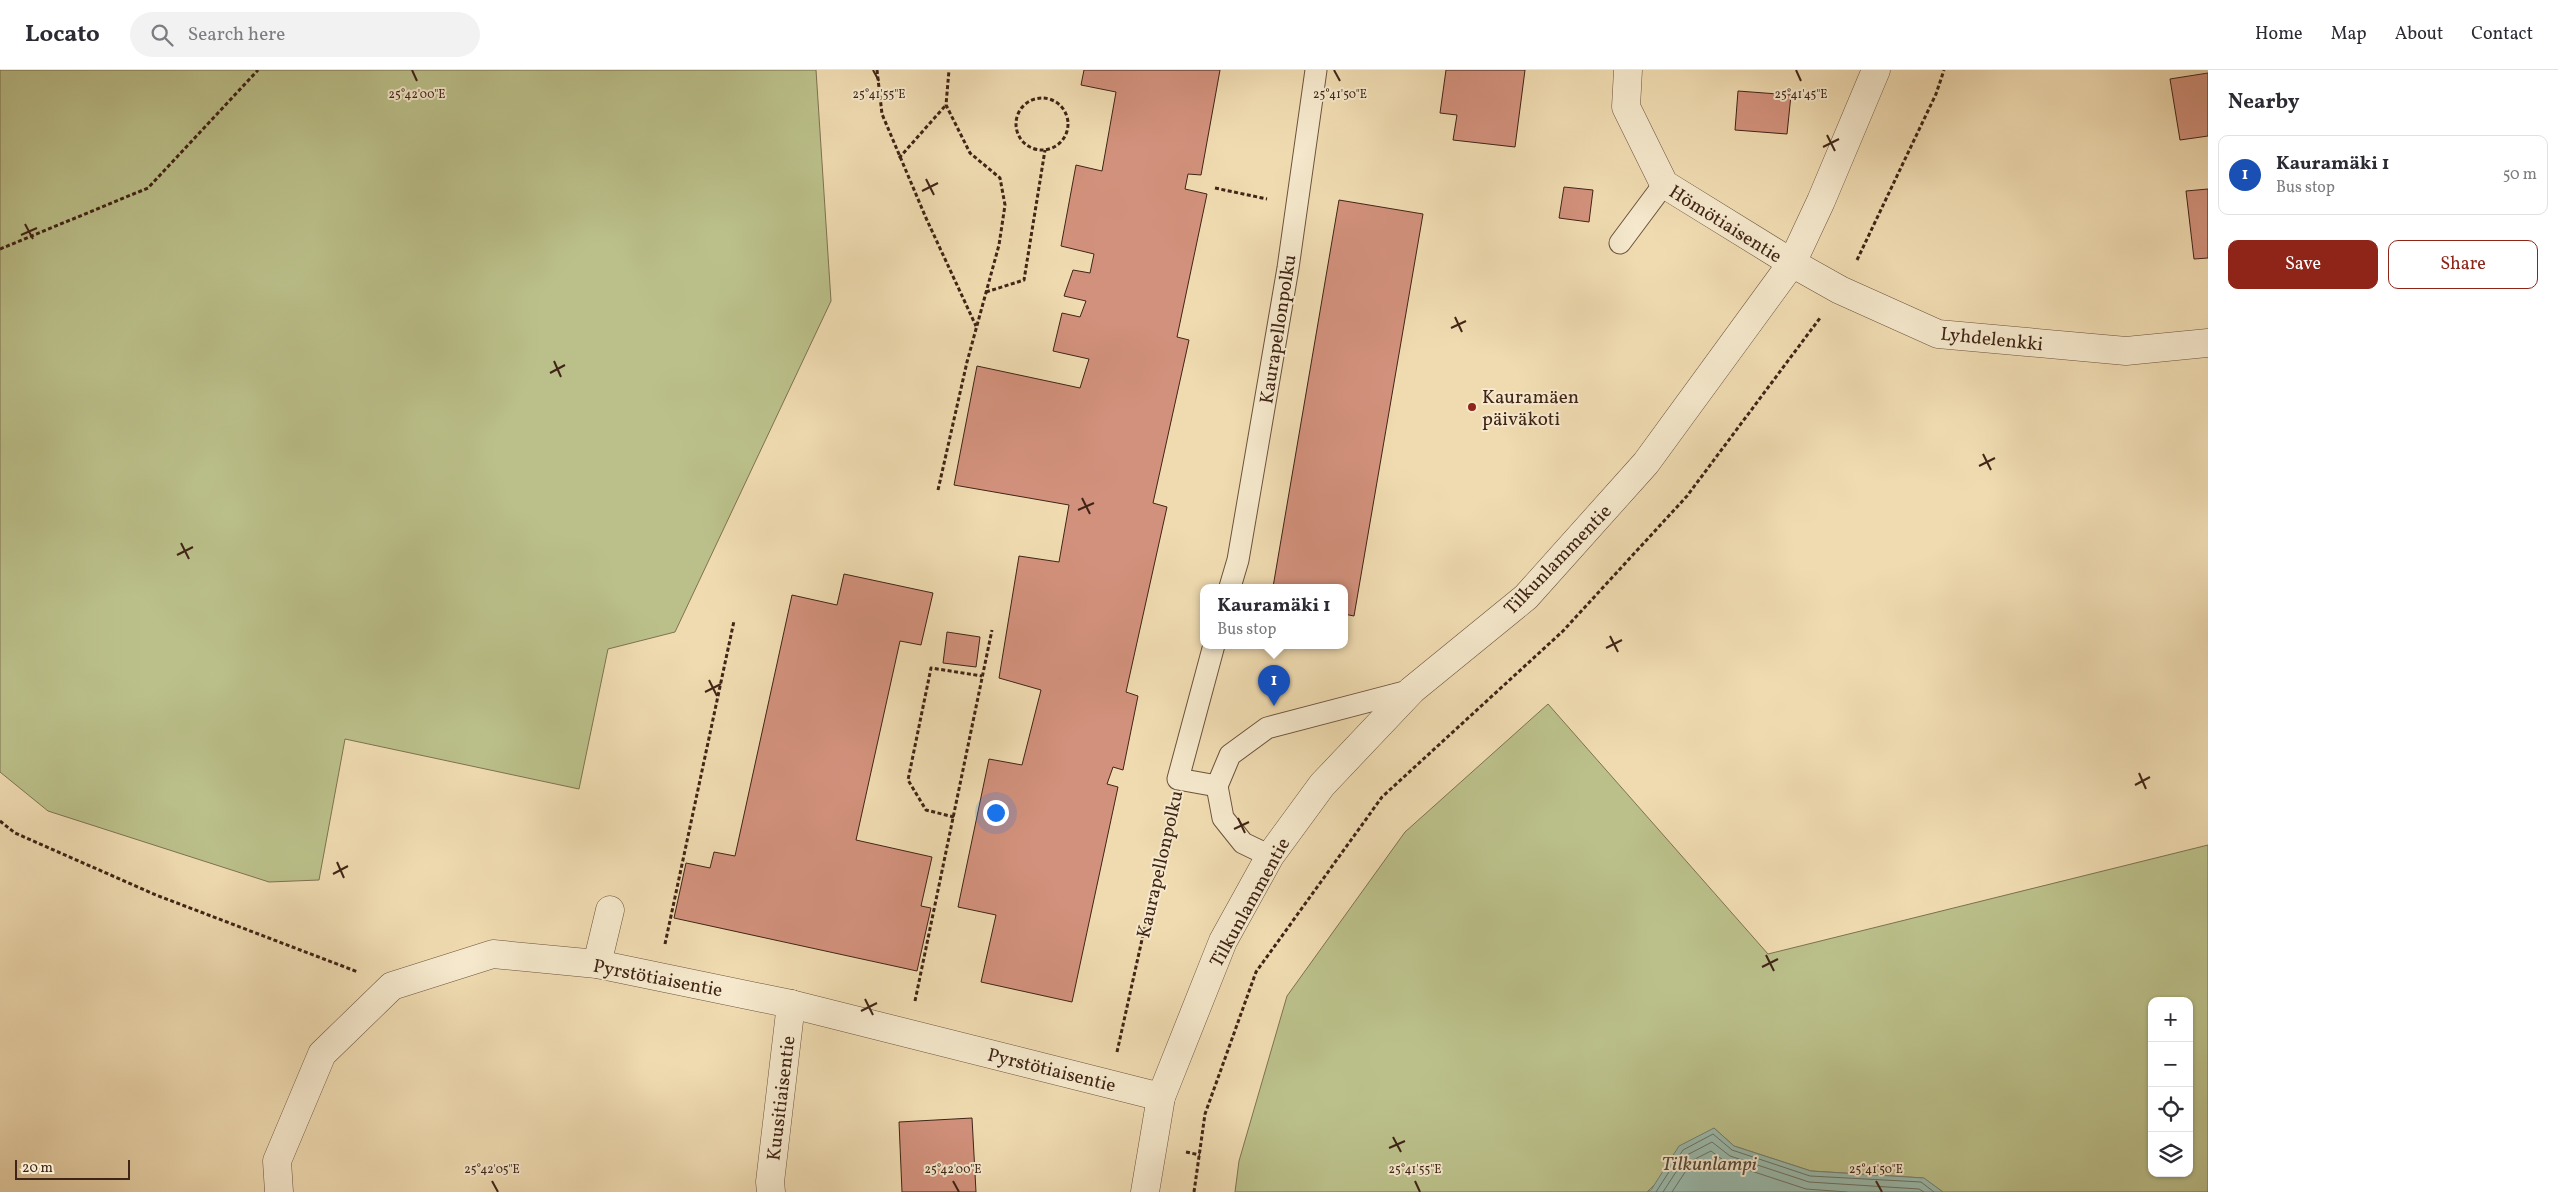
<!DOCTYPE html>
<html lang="en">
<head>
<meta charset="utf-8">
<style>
  body { margin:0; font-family:Vollkorn,serif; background:#f2f2f3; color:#2b2b33 }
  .controls { position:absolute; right:15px; bottom:15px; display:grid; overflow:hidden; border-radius:10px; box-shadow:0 1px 4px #0004 }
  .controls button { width:45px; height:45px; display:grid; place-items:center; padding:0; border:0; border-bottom:1px solid #e1e1e2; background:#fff; color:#2b2b33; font:25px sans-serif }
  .scale { position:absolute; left:15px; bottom:12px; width:115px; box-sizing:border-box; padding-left:5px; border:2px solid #402416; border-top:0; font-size:14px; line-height:18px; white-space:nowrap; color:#402416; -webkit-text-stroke:4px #f5e8cc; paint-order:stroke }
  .you { position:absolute; left:995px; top:742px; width:18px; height:18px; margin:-12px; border:4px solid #fff; border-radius:50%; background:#1a73e8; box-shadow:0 0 0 8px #1a73e833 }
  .badge { display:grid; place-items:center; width:32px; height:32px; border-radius:50%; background:#8f2418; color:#fff; font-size:16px; font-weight:700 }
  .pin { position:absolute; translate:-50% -41px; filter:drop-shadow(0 1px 2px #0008) }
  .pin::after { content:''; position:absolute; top:26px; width:18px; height:15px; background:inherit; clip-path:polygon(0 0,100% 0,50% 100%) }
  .popup { position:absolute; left:1200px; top:514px; width:148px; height:65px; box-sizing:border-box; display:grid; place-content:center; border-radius:10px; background:#fff; filter:drop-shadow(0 1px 4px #0005); font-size:16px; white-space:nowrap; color:#7c7c81 }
  .popup b { font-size:19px; color:#2b2b33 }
  .popup::after { content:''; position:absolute; left:50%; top:100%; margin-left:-10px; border:10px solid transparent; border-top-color:#fff }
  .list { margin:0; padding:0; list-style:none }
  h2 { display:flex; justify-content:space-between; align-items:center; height:65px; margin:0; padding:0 20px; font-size:21px }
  h2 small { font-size:16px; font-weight:400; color:#7c7c81 }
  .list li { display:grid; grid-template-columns:32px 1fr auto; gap:15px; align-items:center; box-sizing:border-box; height:80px; margin:0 10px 10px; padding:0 10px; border:1px solid #e1e1e2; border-radius:10px }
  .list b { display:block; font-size:19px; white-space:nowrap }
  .list p { margin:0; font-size:16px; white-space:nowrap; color:#7c7c81 }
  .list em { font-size:16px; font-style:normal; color:#7c7c81 }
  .actions { display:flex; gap:10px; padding:15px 20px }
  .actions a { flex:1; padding:11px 0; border:1px solid #8f2418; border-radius:10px; text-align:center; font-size:18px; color:#8f2418 }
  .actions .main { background:#8f2418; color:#fff }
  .icon { flex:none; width:28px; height:28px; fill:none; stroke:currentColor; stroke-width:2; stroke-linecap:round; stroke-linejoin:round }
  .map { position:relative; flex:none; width:2208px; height:1122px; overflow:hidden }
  header { display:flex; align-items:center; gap:30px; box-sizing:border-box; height:70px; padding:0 25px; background:#fff; border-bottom:1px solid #e1e1e2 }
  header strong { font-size:24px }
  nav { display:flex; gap:28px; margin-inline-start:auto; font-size:18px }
  .search { width:350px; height:45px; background:#f2f2f3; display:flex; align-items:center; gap:12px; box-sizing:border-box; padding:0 18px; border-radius:28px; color:#7c7c81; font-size:19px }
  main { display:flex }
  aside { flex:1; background:#fff }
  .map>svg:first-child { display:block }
</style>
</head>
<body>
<header>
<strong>Locato</strong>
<div class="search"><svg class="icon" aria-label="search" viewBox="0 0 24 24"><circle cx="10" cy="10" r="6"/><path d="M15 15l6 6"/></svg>Search here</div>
<nav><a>Home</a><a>Map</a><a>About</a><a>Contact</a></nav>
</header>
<main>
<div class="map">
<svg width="2208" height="1122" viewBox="0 0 2208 1122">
  <rect width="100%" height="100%" fill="#f0dbb1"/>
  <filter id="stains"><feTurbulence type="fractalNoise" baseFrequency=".004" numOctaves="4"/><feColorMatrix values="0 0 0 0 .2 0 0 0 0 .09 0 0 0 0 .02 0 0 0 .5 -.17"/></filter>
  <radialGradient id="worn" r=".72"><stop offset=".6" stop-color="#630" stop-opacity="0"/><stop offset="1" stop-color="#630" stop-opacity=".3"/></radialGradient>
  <!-- green -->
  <g fill="#bbc08a" stroke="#7e7250" fill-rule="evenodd">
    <path d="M0,0H816L831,231L675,562L608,579L579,719L345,669L319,810L269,812L48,741L0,702Z"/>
    <path d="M1548,634L1768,884L2208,775V1122H1943L1923,1108L1811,1101L1734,1076L1714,1058L1647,1122H1235L1239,1091L1287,926L1405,762ZM2152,931H2189V1103H2152Z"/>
  </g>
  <!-- water -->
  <path fill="#9abbad" stroke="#767f71" d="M1714,1058L1734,1076L1811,1101L1924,1108L1943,1122H1647L1651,1120L1679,1076Z"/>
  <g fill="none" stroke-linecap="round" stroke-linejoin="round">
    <!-- shore -->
    <g stroke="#6d7062" stroke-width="1">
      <path d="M1656,1122L1683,1080L1713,1064L1732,1080L1810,1106L1921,1112L1934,1122"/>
      <path d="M1663,1122L1687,1085L1712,1072L1730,1086L1809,1112L1919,1119L1924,1122"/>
      <path d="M1672,1122L1693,1090L1711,1081L1727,1093L1806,1119L1847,1122"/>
    </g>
  </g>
  <!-- building -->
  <g fill="#d2917c" stroke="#402416">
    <path d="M1084,0H1220L1201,105L1188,104L1185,119L1207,124L1177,267L1189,270L1153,433L1167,437L1126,622L1138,626L1123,700L1113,697L1107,714L1118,717L1072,932L981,912L996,845L958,837L989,689L1022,695L1041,620L999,608L1019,486L1059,492L1069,435L954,415L977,296L1080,318L1089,289L1053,281L1062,243L1080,247L1086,231L1064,226L1073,200L1090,203L1094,184L1061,176L1076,95L1102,101L1116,22L1081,15Z"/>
    <path d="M1446,0H1525L1515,77L1453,70L1457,45L1440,43Z"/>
    <path d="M2208,3V66L2180,70L2170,9Z"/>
    <path d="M1738,21L1791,25L1787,64L1735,60Z"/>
    <path d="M1564,117L1593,120L1589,152L1559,148Z"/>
    <path d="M2208,119V188L2194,189L2186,121Z"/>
    <path d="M1339,130L1423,144L1354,546L1344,544V517H1273Z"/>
    <path d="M844,504L933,523L921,575L900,571L856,770L932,787L921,836L931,838L917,901L674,848L686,793L710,798L714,782L735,786L792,525L837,535Z"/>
    <path d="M947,562L980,567L976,597L943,593Z"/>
    <path d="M972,1048L976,1122H902L899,1052Z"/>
  </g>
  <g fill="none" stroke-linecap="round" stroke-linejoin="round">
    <defs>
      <g id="service">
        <path d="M1620,173L1664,114"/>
        <path d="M1230,517L1238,490L1288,198L1316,0"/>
        <path d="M1214,575L1178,709L1217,716"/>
        <path d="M1270,786L1243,773L1223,748L1217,716L1230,685L1267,658L1412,620"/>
      </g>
      <g id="minor">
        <path d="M1628,0L1626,37L1664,114L1792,193L1840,220L1938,264L2126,281L2208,273"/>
        <path d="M597,894L610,840"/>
        <path d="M279,1122L277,1091L322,984L392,916L493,884L597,894L791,934L1161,1027"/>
        <path d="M771,1122L770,1112L791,934"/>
      </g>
      <path id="tertiary" d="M1145,1122L1161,1027L1223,871L1270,786L1322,715L1412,620L1526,527L1646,393L1792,193L1821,131L1876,0"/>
    </defs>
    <!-- service casing -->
    <use href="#service" stroke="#6c523d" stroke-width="23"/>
    <!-- minor casing -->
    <use href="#minor" stroke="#6c523d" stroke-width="29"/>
    <!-- tertiary casing -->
    <use href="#tertiary" stroke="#6c523d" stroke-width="29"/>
    <!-- path -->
    <g stroke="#402416" stroke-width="3" stroke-dasharray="4 2.5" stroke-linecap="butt">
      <path d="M877,0L882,44L926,148L976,256"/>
      <circle cx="1042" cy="54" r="26"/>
      <path d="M899,88L946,35"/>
      <path d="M1215,118L1267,129"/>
      <path d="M0,179L148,118L258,0"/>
      <path d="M1857,190L1936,24L1944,0"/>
      <path d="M986,222L1024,210L1045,80"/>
      <path d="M938,420L967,292L999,175L1005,135L1000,108L970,83L946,35L949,0"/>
      <path d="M954,747L926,740L908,710L931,598L982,606"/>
      <path d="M0,751L15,763L156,825L358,902"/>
      <path d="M665,874L734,551"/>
      <path d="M915,931L992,560"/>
      <path d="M1117,982L1171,739"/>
      <path d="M1186,1082L1200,1085"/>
      <path d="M1194,1122L1205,1044L1256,902L1382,727L1563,561L1687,426L1820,248"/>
    </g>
    <!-- service -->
    <use href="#service" stroke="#f5e8cc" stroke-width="21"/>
    <!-- minor -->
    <use href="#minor" stroke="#f5e8cc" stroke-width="28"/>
    <!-- tertiary -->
    <use href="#tertiary" stroke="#f5e8cc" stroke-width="28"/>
  </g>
  <!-- ticks -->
  <path fill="none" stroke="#402416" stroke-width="2" d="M412,0L417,11M873,0L879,11M1334,0L1340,11M1796,0L1801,11M1827,65L1835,81M1823,77L1839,69M926,109L934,125M922,121L938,113M25,154L33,169M21,165L37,158M1455,247L1462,262M1451,258L1466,251M554,291L561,307M550,303L565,295M1983,384L1991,400M1979,396L1995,388M1082,428L1090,444M1078,440L1094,433M181,473L189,489M177,485L193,477M1610,566L1618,582M1606,578L1622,570M709,610L717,626M705,622L721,614M2139,703L2146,719M2135,715L2150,707M1238,748L1245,763M1234,759L1249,752M337,792L344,808M333,804L348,796M1766,885L1774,901M1762,897L1778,889M865,929L873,945M861,941L877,933M1393,1067L1401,1082M1389,1078L1405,1071M492,1111L498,1122M953,1111L959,1122M1415,1111L1420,1122M1876,1111L1882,1122"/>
  <!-- markers -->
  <circle fill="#8f2418" stroke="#f5e8cc" stroke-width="2" cx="1472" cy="337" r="5"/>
  <g text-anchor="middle" stroke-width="4" stroke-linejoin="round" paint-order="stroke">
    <!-- street labels -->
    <g font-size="19" fill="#402416" stroke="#f5e8cc">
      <text transform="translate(1726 153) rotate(32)" y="7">Hömötiaisentie</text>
      <text transform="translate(1277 259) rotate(-81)" y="7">Kaurapellonpolku</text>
      <text transform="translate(1992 268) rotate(6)" y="7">Lyhdelenkki</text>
      <text transform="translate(1557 489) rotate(-46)" y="7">Tilkunlammentie</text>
      <text transform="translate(1159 794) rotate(-77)" y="7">Kaurapellonpolku</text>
      <text transform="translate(1249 832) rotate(-61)" y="7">Tilkunlammentie</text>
      <text transform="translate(658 907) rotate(11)" y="7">Pyrstötiaisentie</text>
      <text transform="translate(1052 999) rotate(14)" y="7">Pyrstötiaisentie</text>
      <text transform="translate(780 1028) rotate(-83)" y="7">Kuusitiaisentie</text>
    </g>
    <!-- poi labels -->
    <g font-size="19" fill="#402416" stroke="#f5e8cc" text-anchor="start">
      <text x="1482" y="333">Kauramäen<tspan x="1482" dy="22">päiväkoti</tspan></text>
    </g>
    <!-- water labels -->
    <g font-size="20" font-style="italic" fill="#564a3c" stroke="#f5e8cc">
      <text x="1709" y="1100">Tilkunlampi</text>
    </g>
  </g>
  <g font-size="12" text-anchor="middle" fill="#402416" stroke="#f5e8cc" stroke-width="4" stroke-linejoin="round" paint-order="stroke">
    <text x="417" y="28">25°42'00"E</text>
    <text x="1340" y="28">25°41'50"E</text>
    <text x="1801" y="28">25°41'45"E</text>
    <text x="879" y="28">25°41'55"E</text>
    <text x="492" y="1103">25°42'05"E</text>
    <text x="953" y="1103">25°42'00"E</text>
    <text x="1415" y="1103">25°41'55"E</text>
    <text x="1876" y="1103">25°41'50"E</text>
  </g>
  <rect width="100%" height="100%" filter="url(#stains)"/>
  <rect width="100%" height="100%" fill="url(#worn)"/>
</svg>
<div class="controls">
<button>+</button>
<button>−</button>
<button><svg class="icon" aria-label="locate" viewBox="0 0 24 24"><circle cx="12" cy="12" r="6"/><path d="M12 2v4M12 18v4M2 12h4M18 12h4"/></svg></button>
<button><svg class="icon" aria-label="layers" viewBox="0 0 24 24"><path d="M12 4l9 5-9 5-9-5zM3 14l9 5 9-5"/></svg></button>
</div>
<div class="scale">20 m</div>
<div class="you"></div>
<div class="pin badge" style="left:1274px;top:636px;background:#1a4fb4">1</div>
<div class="popup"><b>Kauramäki 1</b>Bus stop</div>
</div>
<aside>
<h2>Nearby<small></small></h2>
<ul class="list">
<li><span class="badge" style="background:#1a4fb4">1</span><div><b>Kauramäki 1</b><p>Bus stop</p></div><em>50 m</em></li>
</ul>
<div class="actions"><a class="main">Save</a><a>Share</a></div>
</aside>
</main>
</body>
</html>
